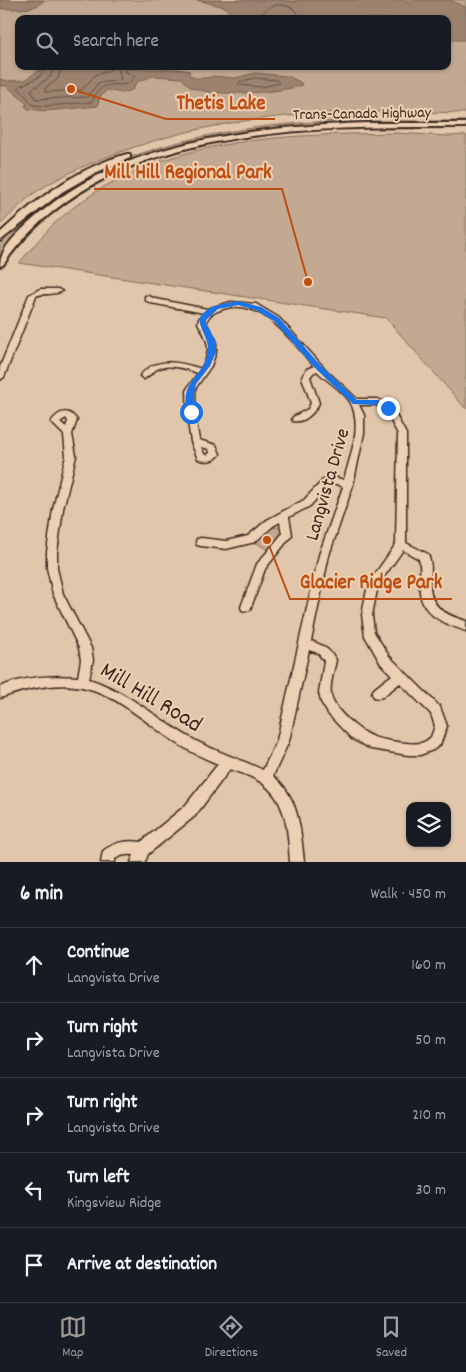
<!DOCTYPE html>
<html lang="en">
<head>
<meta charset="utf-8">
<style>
  body { margin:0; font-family:Dekko,sans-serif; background:#242831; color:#f1f3f6 }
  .controls { position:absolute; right:15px; bottom:15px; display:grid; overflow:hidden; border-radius:10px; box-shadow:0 1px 4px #0004 }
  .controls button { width:45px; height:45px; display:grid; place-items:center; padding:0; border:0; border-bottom:1px solid #363941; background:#171b24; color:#f1f3f6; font:25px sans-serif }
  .stop { position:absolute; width:15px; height:15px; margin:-11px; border:4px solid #1a73e8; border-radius:50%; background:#fff }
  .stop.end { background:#1a73e8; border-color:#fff; box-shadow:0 1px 5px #0008 }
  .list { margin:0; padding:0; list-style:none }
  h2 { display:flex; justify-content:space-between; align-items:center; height:65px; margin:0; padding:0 20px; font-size:21px }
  h2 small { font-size:16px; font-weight:400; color:#9ea1a6 }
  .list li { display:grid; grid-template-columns:32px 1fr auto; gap:15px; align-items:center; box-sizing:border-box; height:75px; padding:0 20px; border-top:1px solid #363941 }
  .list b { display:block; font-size:19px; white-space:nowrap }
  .list p { margin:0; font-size:16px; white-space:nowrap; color:#9ea1a6 }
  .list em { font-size:16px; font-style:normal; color:#9ea1a6 }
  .icon { flex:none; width:28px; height:28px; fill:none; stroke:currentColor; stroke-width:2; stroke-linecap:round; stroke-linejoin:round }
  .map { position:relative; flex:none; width:466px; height:862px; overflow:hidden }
  .search { position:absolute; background:#171b24; box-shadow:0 1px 4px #0004; left:15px; right:15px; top:15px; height:55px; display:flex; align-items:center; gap:12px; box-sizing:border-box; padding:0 18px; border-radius:10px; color:#9ea1a6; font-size:19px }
  .sheet { height:440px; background:#171b24 }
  nav { display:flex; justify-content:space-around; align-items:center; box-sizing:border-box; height:70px; border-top:1px solid #363941; background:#171b24; font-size:14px; color:#9ea1a6 }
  nav a { display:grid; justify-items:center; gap:2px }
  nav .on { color:#9f9995 }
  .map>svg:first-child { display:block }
</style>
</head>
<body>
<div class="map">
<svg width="466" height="862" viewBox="0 0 466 862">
  <rect width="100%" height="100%" fill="#e2c6ab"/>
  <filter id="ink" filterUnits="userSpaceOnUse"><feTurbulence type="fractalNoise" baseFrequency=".02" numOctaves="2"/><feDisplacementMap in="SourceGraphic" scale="10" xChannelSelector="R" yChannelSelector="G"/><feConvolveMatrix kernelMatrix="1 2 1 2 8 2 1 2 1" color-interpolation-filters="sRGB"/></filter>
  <g filter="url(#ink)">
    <!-- green -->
    <g fill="#c3a991" stroke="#7f6a58" fill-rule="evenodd">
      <path d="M0,0H466V113C343,110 232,110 115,154C87,164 58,177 33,194C21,203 11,215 0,225ZM19,19H447V66H19Z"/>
      <path d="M335,121H466V123C359,123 245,117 144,157C131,162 119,169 107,175C61,196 31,215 0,256V246C78,150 219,126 335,121Z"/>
      <path d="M397,133L449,136L466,135V409L386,318L19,263C33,247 46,230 63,216C157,136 280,135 397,133Z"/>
      <path d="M278,527L281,531L280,537L269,551L254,541L271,528Z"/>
    </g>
    <!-- water -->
    <g fill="#9c836f" stroke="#755f4f">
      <path d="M0,0H44C36,12 13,8 0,9Z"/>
      <path d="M197,0H280L293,2L302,0H449L466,7V40H447V19H303L280,15L267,19H235L225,7Z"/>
      <path d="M52,66H125L131,69H177L190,71L188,74L195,78H207L213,76L235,78L255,73L265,74L288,76L300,82L302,85C281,93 214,97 193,88C189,87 185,82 182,78L153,76L137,82L132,90L122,93L107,90L99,98L98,106L45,111L28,109L25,106L27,104L7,86H0V79L8,81L25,80L41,69Z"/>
    </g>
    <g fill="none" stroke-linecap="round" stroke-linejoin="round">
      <!-- shore -->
      <g stroke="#624e3e" stroke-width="1">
        <path d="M259,19C266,0 294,0 301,19"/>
        <path d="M47,66L39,77L18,87L33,105L46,106L92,102C95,96 98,88 105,86C118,82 126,90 135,76L126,72L124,66"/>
        <path d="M54,66L50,77L31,90L36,99L87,97L98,83L121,80L118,66"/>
        <path d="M61,66L58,79L45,88L46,92L82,90L95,75L109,71L110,66"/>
        <path d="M255,78L277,80L279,83L262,87L238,85L240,82Z"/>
      </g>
      <defs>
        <g id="minor">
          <path d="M40,289H58L62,291C54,296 44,292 36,296L4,377L0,380V367L29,295Z"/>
          <path d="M145,296H148L156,299L207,309L231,302L256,304L279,318L327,371L357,399H378L391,406L406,434V543L428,554C432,563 431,572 430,581C429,607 444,614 466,621V631C446,624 422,616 420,592C419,581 422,570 419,559L403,550L378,585L372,615L374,632L389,656L440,707L447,726L440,745L433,750L420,755H408L371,749L352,739L329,715L321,702L319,693L324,661L318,653L309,650L289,741L273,776C299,796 301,832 304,862H290C288,834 288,801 262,783C252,776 241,773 230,769L195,816L148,854L145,862H131L134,855C127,854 121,855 115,859V862H101L103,851C115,842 126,840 141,842L185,806L218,764C201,757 185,749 171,739C145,722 114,693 82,687C54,682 26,689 0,698V687C25,676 51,675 78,677L81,660L79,648L53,594L47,568V552L53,509L66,456L64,435L51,422C59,411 68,408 77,420L72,434L76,456L63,509L57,552V568L63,594L91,648L93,660L89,679C128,692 155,717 189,737C213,751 238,758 263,770L277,740L319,555L343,487L337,484L329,485L310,506L289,517L292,535L265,569L250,610L246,611L242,610L241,607L257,564L282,534L280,522L273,526L255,542L251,543L226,549L201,546L197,545L196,542L197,539L201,538L226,541L248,536L267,520L304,500L323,480L337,478L344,480C350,456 364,424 349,400C341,389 327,381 317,371L313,373L310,377L319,403C314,413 305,423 293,421L292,419L293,417L308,409L311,403L302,377L307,369L314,366C291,341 262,296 223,309C215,312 208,314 206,323L216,340V352L211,366L195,389L196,422L199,440L216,445L220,454C214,462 207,462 198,459L191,442L188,422L187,389L198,373C186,369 170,363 157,369C152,372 149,376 144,379L140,376C156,356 179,362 201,369C213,350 208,340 198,323L199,319L204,313L151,303L145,300ZM359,405H376L385,410L398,434L396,544L368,584L362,615L365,636L381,664L392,675L374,689L372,693L374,697L378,698L382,697L400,683L431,714L435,726L431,737C428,740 425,742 421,743C411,745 380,740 371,736C359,731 336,711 332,699C328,688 334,671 336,660C330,649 322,645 311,641L329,555L353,485L364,433V415ZM66,418L68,421L66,427L60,422ZM201,447L209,449L210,453L207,455L204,454Z"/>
        </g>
        <g id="highway">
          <path d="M369,123H466V127C311,127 103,122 3,265L0,266C0,248 18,233 31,221C120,139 254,127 369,123Z"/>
          <path d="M127,154H130V158L95,173L62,192L0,241V233C36,199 79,167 127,154Z"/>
        </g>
      </defs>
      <!-- minor casing -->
      <use href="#minor" stroke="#3b2a1e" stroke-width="3"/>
      <!-- highway casing -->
      <use href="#highway" stroke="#3b2a1e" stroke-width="4"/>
      <!-- minor -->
      <use href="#minor" fill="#edd0b4" fill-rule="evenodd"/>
      <!-- highway -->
      <use href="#highway" fill="#edd0b4" fill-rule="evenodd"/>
    </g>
  </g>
  <!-- route -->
  <path fill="#1a73e8" d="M238,301L261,307L279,318L321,366L357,400H378L391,406V410H386L377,405L353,404L316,369L274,321L256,310L238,305L218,309L206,320V323L215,340L216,352L210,366L196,384L194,393L195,412L188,414C177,381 206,376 208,351C210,340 197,325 200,318C208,304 224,304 238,301Z"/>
  <g text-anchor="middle" stroke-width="4" stroke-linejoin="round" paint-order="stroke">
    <!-- far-street labels -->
    <g font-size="16" fill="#3b2a1e" stroke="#edd0b4">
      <text transform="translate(362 112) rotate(-1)" y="6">Trans-Canada Highway</text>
    </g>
    <!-- street labels -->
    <g font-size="20" fill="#3b2a1e" stroke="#edd0b4">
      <text transform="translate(326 484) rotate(-74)" y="7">Langvista Drive</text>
    </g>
    <!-- near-street labels -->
    <g font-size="24" fill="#3b2a1e" stroke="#edd0b4">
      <text transform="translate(152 696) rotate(31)" y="8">Mill Hill Road</text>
    </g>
  </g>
  <!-- callouts -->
  <path fill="none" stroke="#bd4d10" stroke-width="2" d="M71 89L166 119H275M308 282L282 189H94M267 540L290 599H452"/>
  <g fill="#bd4d10" stroke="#edd0b4" stroke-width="2">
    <circle cx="71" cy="89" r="5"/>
    <circle cx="308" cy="282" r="5"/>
    <circle cx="267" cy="540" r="5"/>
  </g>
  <g font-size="21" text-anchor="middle" font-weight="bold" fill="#bd4d10" stroke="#edd0b4" stroke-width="4" stroke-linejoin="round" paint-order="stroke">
    <text x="221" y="109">Thetis Lake</text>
    <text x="188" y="178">Mill Hill Regional Park</text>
    <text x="371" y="588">Glacier Ridge Park</text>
  </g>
</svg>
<div class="controls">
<button><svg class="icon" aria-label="layers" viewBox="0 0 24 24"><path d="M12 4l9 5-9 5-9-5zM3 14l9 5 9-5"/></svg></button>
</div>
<div class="stop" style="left:191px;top:412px"></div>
<div class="stop end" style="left:388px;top:408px"></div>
<div class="search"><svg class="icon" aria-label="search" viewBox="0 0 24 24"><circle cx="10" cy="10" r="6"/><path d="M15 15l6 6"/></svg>Search here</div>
</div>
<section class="sheet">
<h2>6 min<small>Walk · 450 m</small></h2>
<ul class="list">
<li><svg class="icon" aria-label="ahead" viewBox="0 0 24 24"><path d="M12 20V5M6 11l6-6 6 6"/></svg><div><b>Continue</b><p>Langvista Drive</p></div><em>160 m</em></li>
<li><svg class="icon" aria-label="right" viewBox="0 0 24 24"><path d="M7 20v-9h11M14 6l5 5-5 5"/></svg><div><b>Turn right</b><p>Langvista Drive</p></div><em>50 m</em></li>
<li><svg class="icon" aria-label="right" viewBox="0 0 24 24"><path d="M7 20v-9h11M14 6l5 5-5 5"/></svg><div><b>Turn right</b><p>Langvista Drive</p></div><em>210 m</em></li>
<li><svg class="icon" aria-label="left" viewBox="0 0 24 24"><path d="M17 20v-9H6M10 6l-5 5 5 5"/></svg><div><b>Turn left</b><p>Kingsview Ridge</p></div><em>30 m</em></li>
<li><svg class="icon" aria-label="arrive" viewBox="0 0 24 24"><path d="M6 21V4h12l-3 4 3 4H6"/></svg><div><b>Arrive at destination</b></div></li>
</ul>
</section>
<nav>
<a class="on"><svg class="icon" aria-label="map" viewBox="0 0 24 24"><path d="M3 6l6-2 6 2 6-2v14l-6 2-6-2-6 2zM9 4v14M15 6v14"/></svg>Map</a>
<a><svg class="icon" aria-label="directions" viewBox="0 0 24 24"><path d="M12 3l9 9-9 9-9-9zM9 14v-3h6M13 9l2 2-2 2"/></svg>Directions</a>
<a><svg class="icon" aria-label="saved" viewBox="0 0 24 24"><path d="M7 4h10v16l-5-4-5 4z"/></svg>Saved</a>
</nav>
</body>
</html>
